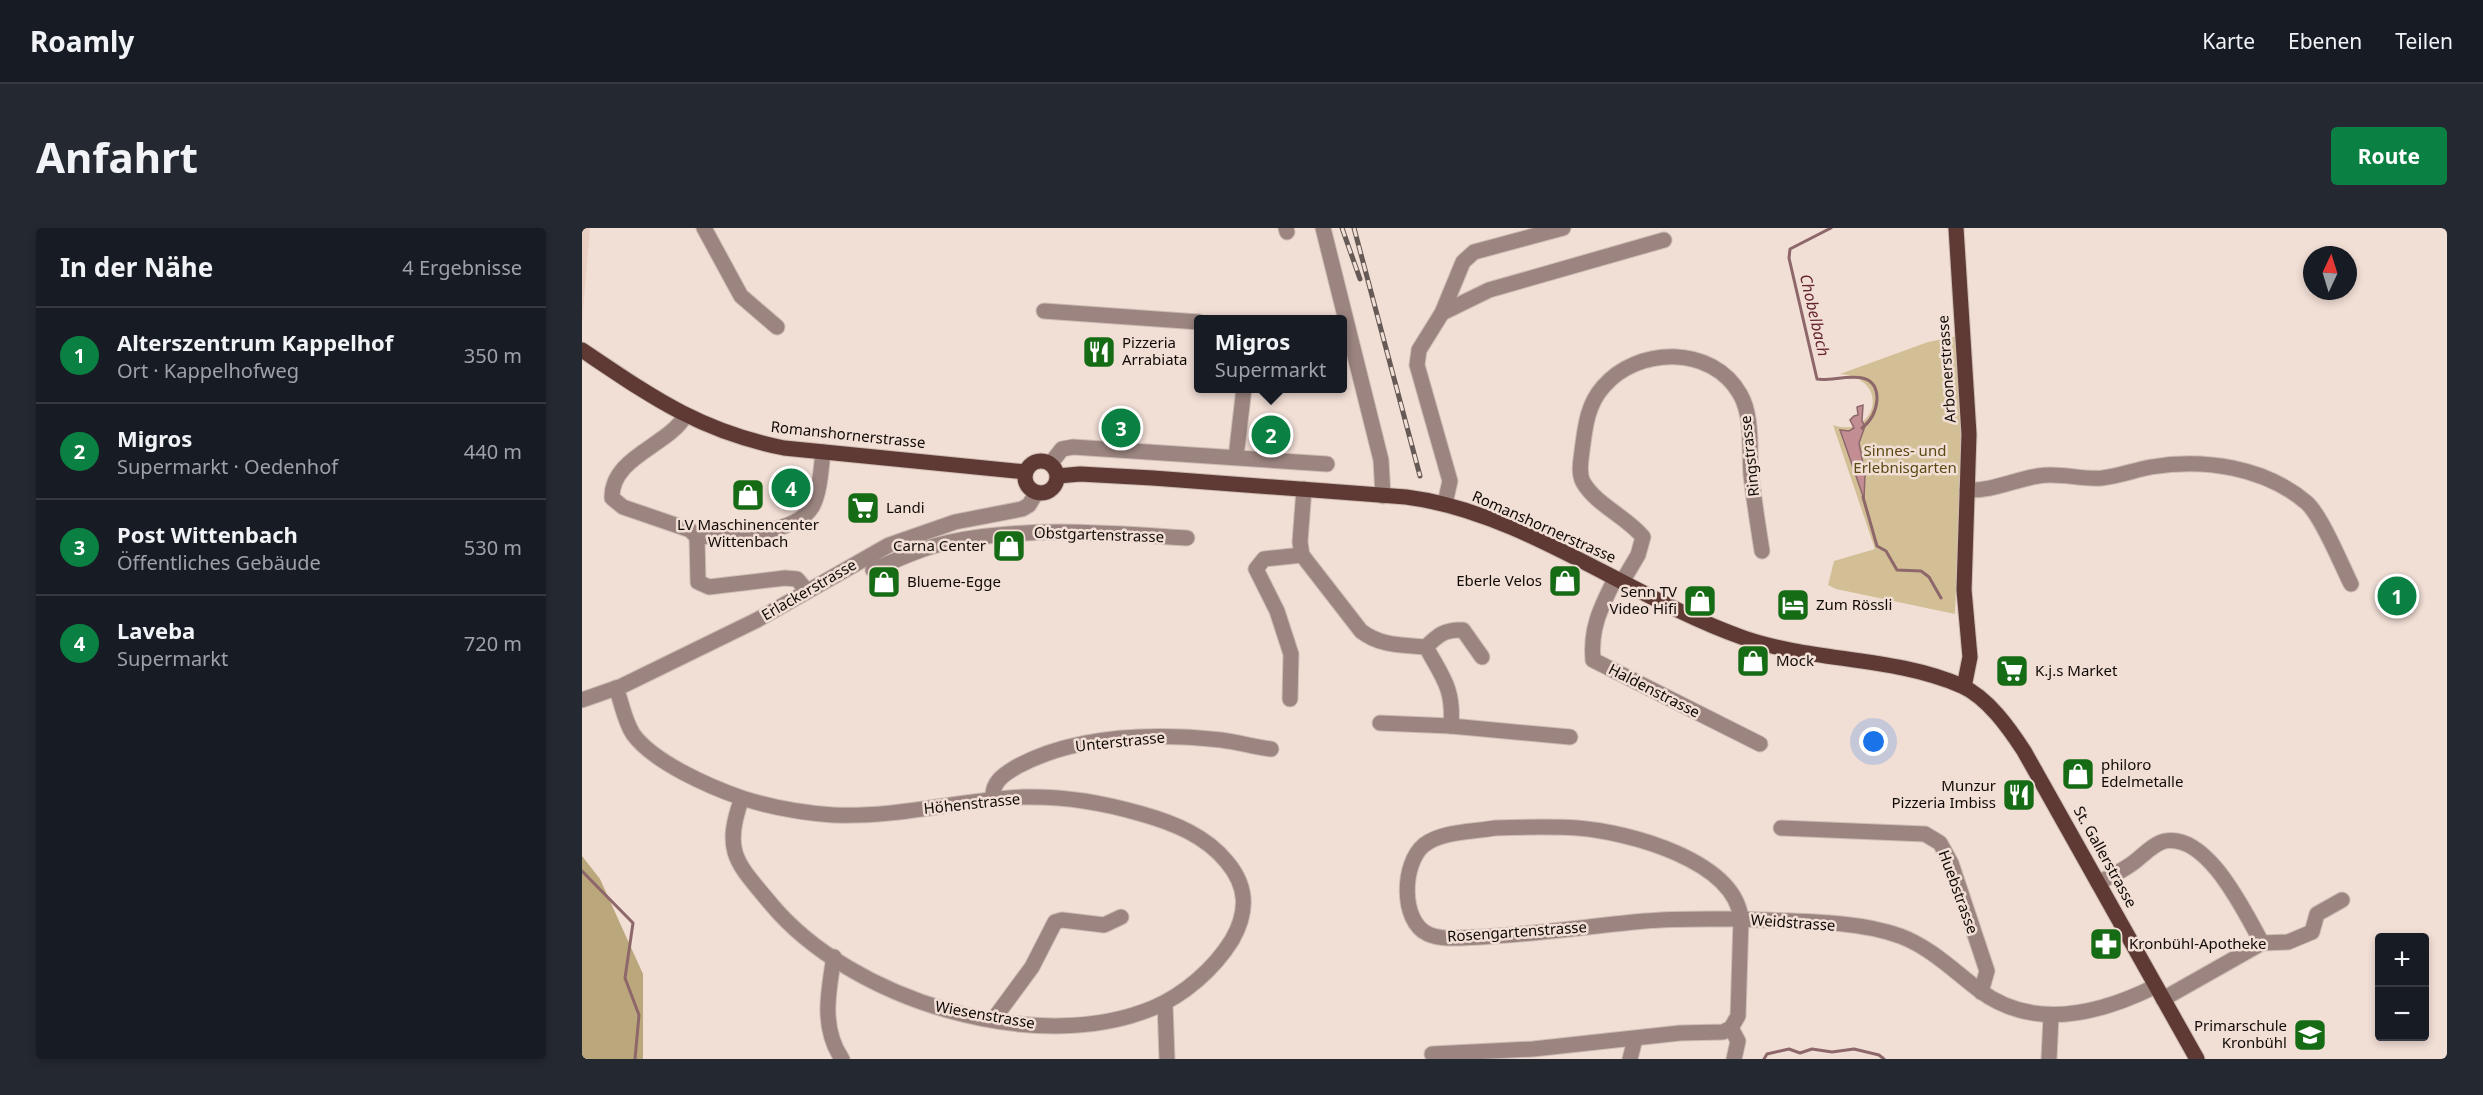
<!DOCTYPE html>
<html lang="de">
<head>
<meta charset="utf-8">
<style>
  body { margin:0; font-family:"Noto Sans",sans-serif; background:#242831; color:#f1f3f6 }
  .controls { position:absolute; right:18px; bottom:18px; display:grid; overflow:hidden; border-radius:6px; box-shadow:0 3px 9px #0003 }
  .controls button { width:54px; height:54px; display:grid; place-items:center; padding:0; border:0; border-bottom:2px solid #363941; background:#171b24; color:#f1f3f6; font:30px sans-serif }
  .compass { position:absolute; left:1721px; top:18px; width:54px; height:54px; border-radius:50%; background:#171b24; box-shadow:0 3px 9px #0003; rotate:4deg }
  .you { position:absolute; left:1292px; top:514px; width:21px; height:21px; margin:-15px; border:4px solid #fff; border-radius:50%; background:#1a73e8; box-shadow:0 0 0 9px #1a73e833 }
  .badge { display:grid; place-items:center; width:39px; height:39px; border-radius:50%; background:#0b8043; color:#fff; font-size:20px; font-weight:700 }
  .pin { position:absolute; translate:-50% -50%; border:3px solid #fff; box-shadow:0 2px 6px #0006 }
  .popup { position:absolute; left:612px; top:87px; width:153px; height:78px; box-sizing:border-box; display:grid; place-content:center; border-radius:6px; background:#171b24; filter:drop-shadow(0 2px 4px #0005); font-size:20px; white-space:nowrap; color:#9ea1a6 }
  .popup b { font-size:22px; color:#f1f3f6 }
  .popup::after { content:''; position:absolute; left:50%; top:100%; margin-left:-12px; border:12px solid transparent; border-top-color:#171b24 }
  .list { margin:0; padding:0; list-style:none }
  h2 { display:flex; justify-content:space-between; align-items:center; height:78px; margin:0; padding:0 24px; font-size:26px }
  h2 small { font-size:20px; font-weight:400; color:#9ea1a6 }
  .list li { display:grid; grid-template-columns:39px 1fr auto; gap:18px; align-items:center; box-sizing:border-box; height:96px; padding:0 24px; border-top:2px solid #363941 }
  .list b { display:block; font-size:22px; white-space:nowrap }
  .list p { margin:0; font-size:20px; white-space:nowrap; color:#9ea1a6 }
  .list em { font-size:20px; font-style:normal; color:#9ea1a6 }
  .map { position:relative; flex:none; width:1865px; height:831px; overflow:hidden; border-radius:6px }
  header { display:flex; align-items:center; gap:36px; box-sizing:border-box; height:84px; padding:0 30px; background:#171b24; border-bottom:2px solid #363941 }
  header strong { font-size:28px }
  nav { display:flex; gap:33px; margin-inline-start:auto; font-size:21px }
  .intro { display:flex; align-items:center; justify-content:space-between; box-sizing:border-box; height:144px; padding:0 36px }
  h1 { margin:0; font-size:42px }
  .button { padding:15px 27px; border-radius:6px; background:#0b8043; color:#fff; font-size:21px; font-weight:700 }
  main { display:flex; gap:36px; padding:0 36px }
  aside { flex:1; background:#171b24; border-radius:6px; box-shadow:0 3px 9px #0003 }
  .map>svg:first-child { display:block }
</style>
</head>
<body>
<header>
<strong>Roamly</strong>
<nav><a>Karte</a><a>Ebenen</a><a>Teilen</a></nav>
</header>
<div class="intro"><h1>Anfahrt</h1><a class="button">Route</a></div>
<main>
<aside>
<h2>In der Nähe<small>4 Ergebnisse</small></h2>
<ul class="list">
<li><span class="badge">1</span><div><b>Alterszentrum Kappelhof</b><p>Ort · Kappelhofweg</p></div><em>350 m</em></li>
<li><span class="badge">2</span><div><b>Migros</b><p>Supermarkt · Oedenhof</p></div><em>440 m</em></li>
<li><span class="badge">3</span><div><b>Post Wittenbach</b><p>Öffentliches Gebäude</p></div><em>530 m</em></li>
<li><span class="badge">4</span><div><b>Laveba</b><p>Supermarkt</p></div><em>720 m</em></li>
</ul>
</aside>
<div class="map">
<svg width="1865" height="831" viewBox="0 0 1865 831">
  <rect width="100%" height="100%" fill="#f1ded5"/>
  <!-- built -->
  <path fill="#ead0c2" d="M0,0H8L0,95Z"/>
  <!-- green -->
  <path fill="#d2bf96" d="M1376,108L1380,208L1373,386L1254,361L1246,357L1252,333L1293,321L1251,197C1292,212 1312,151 1258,146L1346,114Z"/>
  <!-- forest -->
  <path fill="#bba77c" d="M0,628L18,651L61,746V831H0Z"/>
  <!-- water -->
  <path fill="#c28e94" stroke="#8d676a" stroke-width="1.5" d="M1281,177L1280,193L1283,198L1277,215L1283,246L1282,271L1258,202L1267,203L1272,200L1268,192L1272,188L1276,187L1275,179Z"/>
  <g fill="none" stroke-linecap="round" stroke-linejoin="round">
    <!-- stream -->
    <g stroke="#8d676a" stroke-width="3">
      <path d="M1249,0L1208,21L1207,30L1235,151C1252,155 1296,135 1295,172C1294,183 1289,193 1280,200"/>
      <path d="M1281,269L1295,318L1304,323L1315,342L1339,343L1347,349L1359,370"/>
      <path d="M0,643L51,695L43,750L57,787L53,831"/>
      <path d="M1182,831L1185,826L1207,821L1218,825L1230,821L1250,824L1272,821L1297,827L1302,831"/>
    </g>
    <defs>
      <g id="minor">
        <path d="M122,0L159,68L195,99"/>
        <path d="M704,0L705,4"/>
        <path d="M741,0L799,232L801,268"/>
        <path d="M462,83L617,94"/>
        <path d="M860,85L907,62L1082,12"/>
        <path d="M103,188C86,218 29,229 30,270L41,279L108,302L115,309L116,354L127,359L203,350L215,351L225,363"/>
        <path d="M654,229L662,160"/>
        <path d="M469,235L480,221L491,219L745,236"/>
        <path d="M722,261L718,314L720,327L779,403C798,418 820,417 844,419C861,450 872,461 869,498"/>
        <path d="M1385,262C1411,263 1431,252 1456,248C1478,244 1499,252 1520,250C1537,248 1553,242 1569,239C1622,230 1683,239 1725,275C1740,289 1759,336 1769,356"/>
        <path d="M863,275L868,253L835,137L837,122L860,85L881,34L892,24L981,0"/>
        <path d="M115,309C144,307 213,308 230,279C238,265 239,241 241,224"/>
        <path d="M291,342C316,331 342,319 368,314C447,298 525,305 605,310"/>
        <path d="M1033,351C1019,379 1008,400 1011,432L1178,516"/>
        <path d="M1040,354L1056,327L1061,309C1045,289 1014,277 1001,254C996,244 999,233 1000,223C1003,200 1005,177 1021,159C1056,118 1130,117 1158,166C1171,188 1167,222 1169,247C1172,272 1176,298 1180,323"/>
        <path d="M844,419C856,407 863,401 881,402L900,429"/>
        <path d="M34,460C40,475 42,492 51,506C71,534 128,559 160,570C188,579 221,585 251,587C315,590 378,572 441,569C481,568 523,575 560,586C592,595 624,608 645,634C666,659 666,684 650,712C632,741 602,767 571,780C453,829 269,772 189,676C155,635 140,624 160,570"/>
        <path d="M708,471L709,426L695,383L674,341L682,331L720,327"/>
        <path d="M0,472L40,458L175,392L307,317L373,294L440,281L447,277L454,265"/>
        <path d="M798,495L869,498L988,509"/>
        <path d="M411,572C409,554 422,546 436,538C497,506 572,505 639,512C656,514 672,519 689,521"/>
        <path d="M913,600C940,599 968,598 996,600C1046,604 1153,632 1159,691C1127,691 1095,690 1063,693C1009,698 955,706 900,709C885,709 861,713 846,706C818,693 820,635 842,617C860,603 891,604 913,600Z"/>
        <path d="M1199,600L1343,606L1358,615L1369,635L1405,743L1399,764"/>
        <path d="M1516,655C1527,649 1538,644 1548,637C1559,630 1570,616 1583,613C1626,605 1663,685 1680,715"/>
        <path d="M252,729C246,765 239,800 260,831"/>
        <path d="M1581,771L1680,715L1706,714L1730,704L1735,686L1760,672"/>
        <path d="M583,775L585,831"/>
        <path d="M411,792L450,739L473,694L480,692L522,697L539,689"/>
        <path d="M1149,800L1156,813L1152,831"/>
        <path d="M850,826L951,821L1098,805L1141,804L1149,800L1156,788L1159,691C1208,694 1272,691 1318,708C1348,719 1372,743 1397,762C1451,803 1518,786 1574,758"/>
        <path d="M1048,831L1053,811"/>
        <path d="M1467,831L1469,788"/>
      </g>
      <g id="major">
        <path d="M1374,0L1387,206L1382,362L1388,429L1382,459"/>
        <path d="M0,122C70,169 117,203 202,220L444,244"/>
        <circle cx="459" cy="249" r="16"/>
        <path d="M476,248L498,246L571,250L824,269C942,284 1050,371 1162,410C1232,434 1311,428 1380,458C1406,470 1427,500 1442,523L1615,831"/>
      </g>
    </defs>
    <!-- minor casing -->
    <use href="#minor" stroke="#cdbcb4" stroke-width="17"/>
    <!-- major casing -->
    <use href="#major" stroke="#cdbcb4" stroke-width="17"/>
    <!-- minor -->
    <use href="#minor" stroke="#9c8581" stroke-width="15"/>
    <!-- major -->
    <use href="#major" stroke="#5f3a34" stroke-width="15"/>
    <defs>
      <g id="rail">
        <path d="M760,0L778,51"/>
        <path d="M772,0L838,248"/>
      </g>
    </defs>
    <!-- rail casing -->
    <use href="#rail" stroke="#655a55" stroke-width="5"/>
    <!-- rail -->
    <use href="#rail" stroke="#f1ded5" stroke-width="3" stroke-dasharray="9" stroke-linecap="butt"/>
  </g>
  <!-- icons -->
  <defs>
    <symbol id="restaurant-square" viewBox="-11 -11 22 22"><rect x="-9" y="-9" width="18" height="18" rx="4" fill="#166c14" stroke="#f1ded5"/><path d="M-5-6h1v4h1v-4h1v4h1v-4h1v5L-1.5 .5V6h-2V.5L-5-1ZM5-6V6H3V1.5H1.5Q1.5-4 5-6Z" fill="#fff"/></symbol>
    <symbol id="shop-square" viewBox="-11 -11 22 22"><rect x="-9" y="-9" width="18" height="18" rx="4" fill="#166c14" stroke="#f1ded5"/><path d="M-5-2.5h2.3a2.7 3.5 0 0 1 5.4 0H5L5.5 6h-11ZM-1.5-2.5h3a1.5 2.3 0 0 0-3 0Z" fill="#fff"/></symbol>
    <symbol id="supermarket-square" viewBox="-11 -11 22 22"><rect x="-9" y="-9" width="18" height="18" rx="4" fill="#166c14" stroke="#f1ded5"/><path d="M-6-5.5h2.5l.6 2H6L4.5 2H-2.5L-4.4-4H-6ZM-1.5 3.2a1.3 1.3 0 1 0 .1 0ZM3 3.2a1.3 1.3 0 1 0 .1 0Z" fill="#fff"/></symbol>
    <symbol id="hotel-square" viewBox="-11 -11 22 22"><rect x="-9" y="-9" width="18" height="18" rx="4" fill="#166c14" stroke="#f1ded5"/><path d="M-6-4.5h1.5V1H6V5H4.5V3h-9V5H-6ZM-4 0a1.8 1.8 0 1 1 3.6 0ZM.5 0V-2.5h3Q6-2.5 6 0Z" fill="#fff"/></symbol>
    <symbol id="pharmacy-square" viewBox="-11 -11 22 22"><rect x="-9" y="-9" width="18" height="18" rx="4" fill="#166c14" stroke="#f1ded5"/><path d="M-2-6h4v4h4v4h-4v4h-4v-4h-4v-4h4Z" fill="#fff"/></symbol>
    <symbol id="school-square" viewBox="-11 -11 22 22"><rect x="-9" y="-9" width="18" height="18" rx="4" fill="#166c14" stroke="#f1ded5"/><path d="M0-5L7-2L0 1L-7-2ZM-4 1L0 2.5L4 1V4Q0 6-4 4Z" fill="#fff"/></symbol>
  </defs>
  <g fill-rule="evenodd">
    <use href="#restaurant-square" x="498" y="105" width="38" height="38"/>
    <use href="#shop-square" x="147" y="248" width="38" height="38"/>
    <use href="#supermarket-square" x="262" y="261" width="38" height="38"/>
    <use href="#shop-square" x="408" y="299" width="38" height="38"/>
    <use href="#shop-square" x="964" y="334" width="38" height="38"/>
    <use href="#shop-square" x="283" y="335" width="38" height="38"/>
    <use href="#shop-square" x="1099" y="354" width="38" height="38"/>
    <use href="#hotel-square" x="1192" y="358" width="38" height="38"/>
    <use href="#shop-square" x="1152" y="414" width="38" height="38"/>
    <use href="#supermarket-square" x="1411" y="424" width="38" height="38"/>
    <use href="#shop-square" x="1477" y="527" width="38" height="38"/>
    <use href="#restaurant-square" x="1418" y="548" width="38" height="38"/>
    <use href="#pharmacy-square" x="1505" y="697" width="38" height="38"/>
    <use href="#school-square" x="1709" y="788" width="38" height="38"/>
  </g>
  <g text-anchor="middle" stroke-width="5" stroke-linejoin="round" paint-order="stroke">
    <!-- poi labels -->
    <g font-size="15" fill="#110b08" stroke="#f1ded5" text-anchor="start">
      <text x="540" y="120">Pizzeria<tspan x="540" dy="17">Arrabiata</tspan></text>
      <text x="304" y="285">Landi</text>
      <text x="166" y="302" text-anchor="middle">LV Maschinencenter<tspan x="166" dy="17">Wittenbach</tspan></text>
      <text x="404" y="323" text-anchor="end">Carna Center</text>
      <text x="960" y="358" text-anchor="end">Eberle Velos</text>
      <text x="325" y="359">Blueme-Egge</text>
      <text x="1095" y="369" text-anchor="end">Senn TV<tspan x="1095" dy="17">Video Hifi</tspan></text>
      <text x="1234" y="382">Zum Rössli</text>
      <text x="1194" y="438">Mock</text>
      <text x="1453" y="448">K.j.s Market</text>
      <text x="1519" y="542">philoro<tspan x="1519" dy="17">Edelmetalle</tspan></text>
      <text x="1414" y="563" text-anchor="end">Munzur<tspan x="1414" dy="17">Pizzeria Imbiss</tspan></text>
      <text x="1547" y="721">Kronbühl-Apotheke</text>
      <text x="1705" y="803" text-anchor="end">Primarschule<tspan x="1705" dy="17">Kronbühl</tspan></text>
    </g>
    <!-- street labels -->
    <g font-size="15" fill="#110b08" stroke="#f1ded5">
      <text transform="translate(1365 141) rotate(-94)" y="5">Arbonerstrasse</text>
      <text transform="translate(266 207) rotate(6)" y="5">Romanshornerstrasse</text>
      <text transform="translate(1168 228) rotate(-96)" y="5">Ringstrasse</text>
      <text transform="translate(962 299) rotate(24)" y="5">Romanshornerstrasse</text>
      <text transform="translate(517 307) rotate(2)" y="5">Obstgartenstrasse</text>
      <text transform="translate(227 362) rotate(-30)" y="5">Erlackerstrasse</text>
      <text transform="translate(1072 463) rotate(27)" y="5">Haldenstrasse</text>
      <text transform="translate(538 514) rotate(-6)" y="5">Unterstrasse</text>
      <text transform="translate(390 576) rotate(-6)" y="5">Höhenstrasse</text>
      <text transform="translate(1523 629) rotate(61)" y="5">St. Gallerstrasse</text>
      <text transform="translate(1376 664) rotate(70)" y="5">Huebstrasse</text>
      <text transform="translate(1211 695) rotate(4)" y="5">Weidstrasse</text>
      <text transform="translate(935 704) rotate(-4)" y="5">Rosengartenstrasse</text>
      <text transform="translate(403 787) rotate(10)" y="5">Wiesenstrasse</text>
    </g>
    <!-- park labels -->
    <g font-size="15" fill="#5d4813" stroke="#f1ded5">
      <text x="1323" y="228">Sinnes- und<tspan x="1323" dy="17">Erlebnisgarten</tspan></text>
    </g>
    <!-- water labels -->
    <g font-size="16" font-style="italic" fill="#662531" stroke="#f1ded5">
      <text transform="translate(1233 87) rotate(77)" y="6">Chobelbach</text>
    </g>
  </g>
</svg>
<div class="controls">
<button>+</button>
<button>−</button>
</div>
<svg class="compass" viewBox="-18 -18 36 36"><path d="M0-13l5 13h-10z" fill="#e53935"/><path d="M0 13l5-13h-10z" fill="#9ea1a6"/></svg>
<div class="you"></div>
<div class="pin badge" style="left:1815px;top:368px">1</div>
<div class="pin badge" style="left:689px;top:207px">2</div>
<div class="popup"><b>Migros</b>Supermarkt</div>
<div class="pin badge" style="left:539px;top:200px">3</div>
<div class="pin badge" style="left:209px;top:260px">4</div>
</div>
</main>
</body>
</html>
